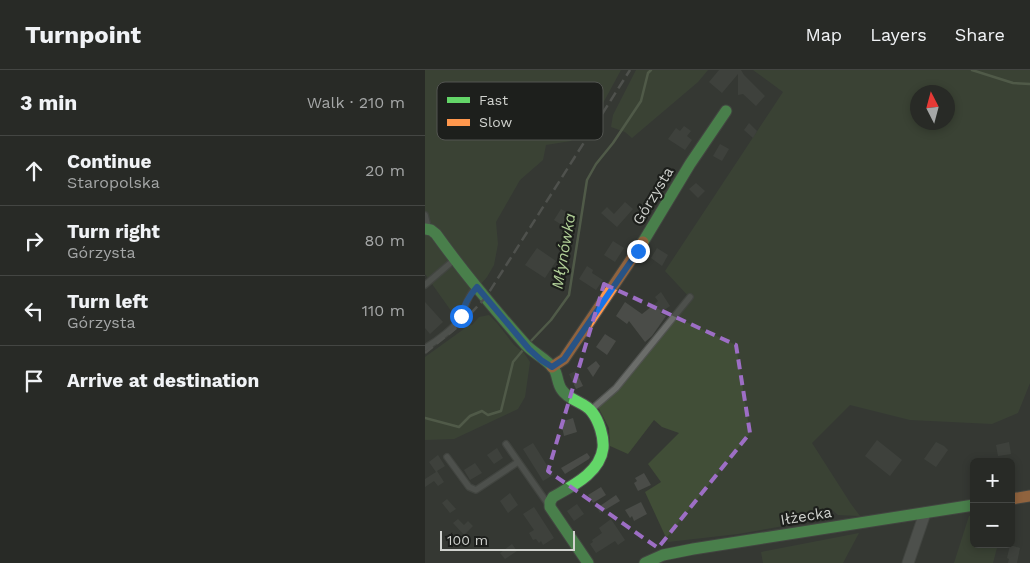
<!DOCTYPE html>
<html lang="en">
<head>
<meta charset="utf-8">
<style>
  body { margin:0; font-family:"Work Sans",sans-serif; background:#343632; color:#f1f3f6 }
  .controls { position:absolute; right:15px; bottom:15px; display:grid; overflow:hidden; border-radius:8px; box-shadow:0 2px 8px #0003 }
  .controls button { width:45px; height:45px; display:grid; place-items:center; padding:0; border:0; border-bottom:1px solid #444643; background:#282a26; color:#f1f3f6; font:25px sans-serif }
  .compass { position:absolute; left:485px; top:15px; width:45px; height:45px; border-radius:50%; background:#282a26; box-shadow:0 2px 8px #0003; rotate:354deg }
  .scale { position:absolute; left:15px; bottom:12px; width:135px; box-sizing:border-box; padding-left:5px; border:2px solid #d0d2ce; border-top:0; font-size:14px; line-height:18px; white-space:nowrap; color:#d0d2ce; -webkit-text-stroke:4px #1d1f1c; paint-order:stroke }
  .stop { position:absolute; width:15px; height:15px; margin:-11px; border:4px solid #1a73e8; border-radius:50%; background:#fff }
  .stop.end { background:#1a73e8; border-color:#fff; box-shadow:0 1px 5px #0008 }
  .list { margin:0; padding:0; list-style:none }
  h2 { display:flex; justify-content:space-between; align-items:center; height:65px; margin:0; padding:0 20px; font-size:21px }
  h2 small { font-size:16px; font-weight:400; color:#a5a7a7 }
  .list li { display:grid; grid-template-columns:32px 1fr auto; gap:15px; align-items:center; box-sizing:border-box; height:70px; padding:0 20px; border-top:1px solid #444643 }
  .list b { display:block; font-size:19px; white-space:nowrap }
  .list p { margin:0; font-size:16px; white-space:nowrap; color:#a5a7a7 }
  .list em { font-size:16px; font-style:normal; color:#a5a7a7 }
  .icon { flex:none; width:28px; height:28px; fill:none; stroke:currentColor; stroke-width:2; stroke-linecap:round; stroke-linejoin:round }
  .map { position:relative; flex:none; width:605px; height:493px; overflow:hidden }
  header { display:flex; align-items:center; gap:30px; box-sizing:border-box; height:70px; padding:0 25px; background:#282a26; border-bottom:1px solid #444643 }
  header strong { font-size:24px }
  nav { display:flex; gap:28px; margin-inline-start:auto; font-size:18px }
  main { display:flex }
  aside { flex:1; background:#282a26 }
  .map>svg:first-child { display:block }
</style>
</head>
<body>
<header>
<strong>Turnpoint</strong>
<nav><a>Map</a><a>Layers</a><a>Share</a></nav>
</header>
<main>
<aside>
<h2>3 min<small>Walk · 210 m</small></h2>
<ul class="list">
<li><svg class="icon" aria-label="ahead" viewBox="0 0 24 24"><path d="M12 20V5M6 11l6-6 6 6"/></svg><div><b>Continue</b><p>Staropolska</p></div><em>20 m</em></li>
<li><svg class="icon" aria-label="right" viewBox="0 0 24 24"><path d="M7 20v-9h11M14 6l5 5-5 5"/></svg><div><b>Turn right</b><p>Górzysta</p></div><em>80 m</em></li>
<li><svg class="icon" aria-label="left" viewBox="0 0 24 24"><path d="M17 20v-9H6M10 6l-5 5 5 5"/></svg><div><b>Turn left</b><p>Górzysta</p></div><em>110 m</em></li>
<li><svg class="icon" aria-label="arrive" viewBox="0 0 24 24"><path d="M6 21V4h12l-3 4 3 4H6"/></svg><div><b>Arrive at destination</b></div></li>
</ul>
</aside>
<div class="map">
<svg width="605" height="493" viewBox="0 0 605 493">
  <rect width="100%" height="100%" fill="#353833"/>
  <!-- green -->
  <g fill="#414e37" fill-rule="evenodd">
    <path d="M0,0H196L171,46L161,54L146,71L121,75L118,90L95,110L71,152L73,174L69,195L62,207L29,245L0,204Z"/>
    <path d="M211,0H283L273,12L207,68L200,62L186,57L188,45Z"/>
    <path d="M328,0H605V313L593,343L567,354L485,350L425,335L387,373L426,434L435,446L413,445L406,439L397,441L405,448L313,464L243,472L220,422L236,412L223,394L254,363L237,357L229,350L203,384L185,376L184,358L173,337L196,315L266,229L240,201L358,22ZM492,22H522V52H492Z"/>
    <path d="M64,245L72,253L89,275L99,283L105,292L100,327L93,339L29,369L0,370V287L43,256L47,255L54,247Z"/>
    <path d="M549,445V474H573L568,493H529L544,446Z"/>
    <path d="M434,463L418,493H338L336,482Z"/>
  </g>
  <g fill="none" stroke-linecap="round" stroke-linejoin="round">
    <!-- stream -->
    <g stroke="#718363" stroke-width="2.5">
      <path d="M547,0L588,13L605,14"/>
      <path d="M105,272L126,250L144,225L162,110L171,94L188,73L216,31L223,3L226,0"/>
      <path d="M0,348L34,357L45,346L57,341L63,345L76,341L88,292L98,280"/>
    </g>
  </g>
  <!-- building -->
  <g fill="#4a4c48">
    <path d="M294,0H316L319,5L340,26L331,36L318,24L313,25V4L297,23L284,12Z"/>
    <path d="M324,53L332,61L328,68L319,60Z"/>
    <path d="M259,56L266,61L262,66L267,70L260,80L243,69L251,58L255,61Z"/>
    <path d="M295,74L304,79L297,91L288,86Z"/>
    <path d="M271,113L280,121L273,128L264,119Z"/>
    <path d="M200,132L208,139L192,157L176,143L182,137L189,144Z"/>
    <path d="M136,139L147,145L140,157L129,150Z"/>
    <path d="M188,171L199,178L190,192L179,185Z"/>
    <path d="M112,178L131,191L120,208L100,195Z"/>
    <path d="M232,178L243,185L237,196L226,188Z"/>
    <path d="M162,196L168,200L167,203L178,210L171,220L154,209Z"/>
    <path d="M236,222L245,236L235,243L241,246L227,266L220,272L204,251L202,254L191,246L200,232L217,244L231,233L233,231L230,227Z"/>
    <path d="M0,232L18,252L5,264L0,258Z"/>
    <path d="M180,264L191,271L182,285L171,277Z"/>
    <path d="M171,291L175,296L168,307L162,298Z"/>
    <path d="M151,301L158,316L151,319L144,304Z"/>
    <path d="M148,348L152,362L139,366L136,352Z"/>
    <path d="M452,370L477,390L465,406L440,386Z"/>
    <path d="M511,372L519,376L523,380L511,397L499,389Z"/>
    <path d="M584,372L586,384L573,386L571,375Z"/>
    <path d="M108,373L128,405L118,411L98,379Z"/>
    <path d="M72,378L78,388L69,394L62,385Z"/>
    <path d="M162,383L165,387L164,389L140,404L136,398Z"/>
    <path d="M13,385L20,396L12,401L19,412L13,416L9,411L0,417V409L11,402L4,392Z"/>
    <path d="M50,393L57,403L45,410L39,400Z"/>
    <path d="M219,403L226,415L213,421L209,413L212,411L210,408Z"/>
    <path d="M176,417L181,425L168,433L163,425Z"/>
    <path d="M85,423L93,435L83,443L75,431Z"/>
    <path d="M191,425L195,431L175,443L172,438Z"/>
    <path d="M22,429L31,439L25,443L17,433Z"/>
    <path d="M216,432L222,444L209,451L207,446L205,448L200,440Z"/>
    <path d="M152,434L159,444L149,451L142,441Z"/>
    <path d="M109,437L129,468L118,475L116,471L114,473L111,469L108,470L104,463L109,460L98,444Z"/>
    <path d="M33,449L39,455L43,451L48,456L39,465L28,453Z"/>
    <path d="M186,449L200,470L193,475L190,471L171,483L165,474L168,472L167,470L177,463L174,458Z"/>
    <path d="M87,474L92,481L80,489L75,483Z"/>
    <path d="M585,475L595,478L592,493H583L584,489L582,488Z"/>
  </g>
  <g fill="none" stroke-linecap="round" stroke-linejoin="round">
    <defs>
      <g id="lane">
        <path d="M0,145L3,157"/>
        <path d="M0,215L29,190"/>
        <path d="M0,278C10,272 31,257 36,247C42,235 40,230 50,218"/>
        <path d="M167,339L191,318L265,227"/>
        <path d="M81,374L123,434"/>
        <path d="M22,387L44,417L51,420L93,392"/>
      </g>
      <path id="street" d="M483,493L500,443"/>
      <g id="fast">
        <path d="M0,159L6,160L11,164C39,203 69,239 100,274C108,283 122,289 129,299C133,305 132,314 137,320C144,331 160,332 167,342C174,351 179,367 178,378C175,403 147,416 128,427L125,432V437L163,493"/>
        <path d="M218,172L265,94L301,41"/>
        <path d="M220,493L238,485L268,479L549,435"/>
      </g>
      <g id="slow">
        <path d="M127,297L139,289L218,172"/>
        <path d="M586,429L605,426"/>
      </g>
    </defs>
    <!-- lane casing -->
    <use href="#lane" stroke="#515350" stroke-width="8"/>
    <!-- street casing -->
    <use href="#street" stroke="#515350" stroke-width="13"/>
    <!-- fast casing -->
    <use href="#fast" stroke="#515350" stroke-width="13"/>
    <!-- slow casing -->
    <use href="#slow" stroke="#515350" stroke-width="13"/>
    <!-- lane -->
    <use href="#lane" stroke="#6b6d6a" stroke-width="5.5"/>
    <!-- street -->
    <use href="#street" stroke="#6b6d6a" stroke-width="11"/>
    <!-- fast -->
    <use href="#fast" stroke="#63d668" stroke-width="11"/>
    <!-- slow -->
    <use href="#slow" stroke="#ff974d" stroke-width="11"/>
    <!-- rail -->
    <path stroke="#6f706e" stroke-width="2.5" stroke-dasharray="10 5" stroke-linecap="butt" d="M0,283L36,254L61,227L205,0"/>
  </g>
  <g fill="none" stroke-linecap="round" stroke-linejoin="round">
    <!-- route -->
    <path stroke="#1a73e8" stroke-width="6" d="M36,246C39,234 44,226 52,217L104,279L116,290L127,297L139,289L213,181"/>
  </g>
  <!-- marked area -->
  <path d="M0 0H605V493H0ZM179,214L311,275L325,363L233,478L123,401Z" fill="#353833" fill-opacity=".55" fill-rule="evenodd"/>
  <path fill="none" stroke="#9d6ec5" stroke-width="4" stroke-dasharray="10 6" stroke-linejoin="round" d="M179,214L311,275L325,363L233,478L123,401Z"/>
  <g text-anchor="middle" stroke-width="4.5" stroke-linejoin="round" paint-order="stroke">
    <!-- street labels -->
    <g font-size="15" fill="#d0d2ce" stroke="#1d1f1c">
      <text transform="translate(228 126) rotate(-59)" y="5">Górzysta</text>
      <text transform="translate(381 446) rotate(-9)" y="5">Iłżecka</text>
    </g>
    <!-- water labels -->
    <g font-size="16" font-style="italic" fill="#b2d198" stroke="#1d1f1c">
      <text transform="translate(138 181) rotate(-80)" y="6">Młynówka</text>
    </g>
  </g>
  <!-- legend -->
  <rect x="12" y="12" width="166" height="58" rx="8" fill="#1d1f1c" stroke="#535551" stroke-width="1"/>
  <rect x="22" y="27" width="23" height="6" fill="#63d668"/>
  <rect x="22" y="49" width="23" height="7" fill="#ff974d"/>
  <g font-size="14" fill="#d0d2ce">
    <text x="54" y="35">Fast</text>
    <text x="54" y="57">Slow</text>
  </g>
</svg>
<div class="controls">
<button>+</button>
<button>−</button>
</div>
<svg class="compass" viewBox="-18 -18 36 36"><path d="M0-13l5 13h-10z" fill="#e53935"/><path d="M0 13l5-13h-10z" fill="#a5a7a7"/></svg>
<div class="scale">100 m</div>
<div class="stop" style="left:36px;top:246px"></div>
<div class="stop end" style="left:213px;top:181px"></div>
</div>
</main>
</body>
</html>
